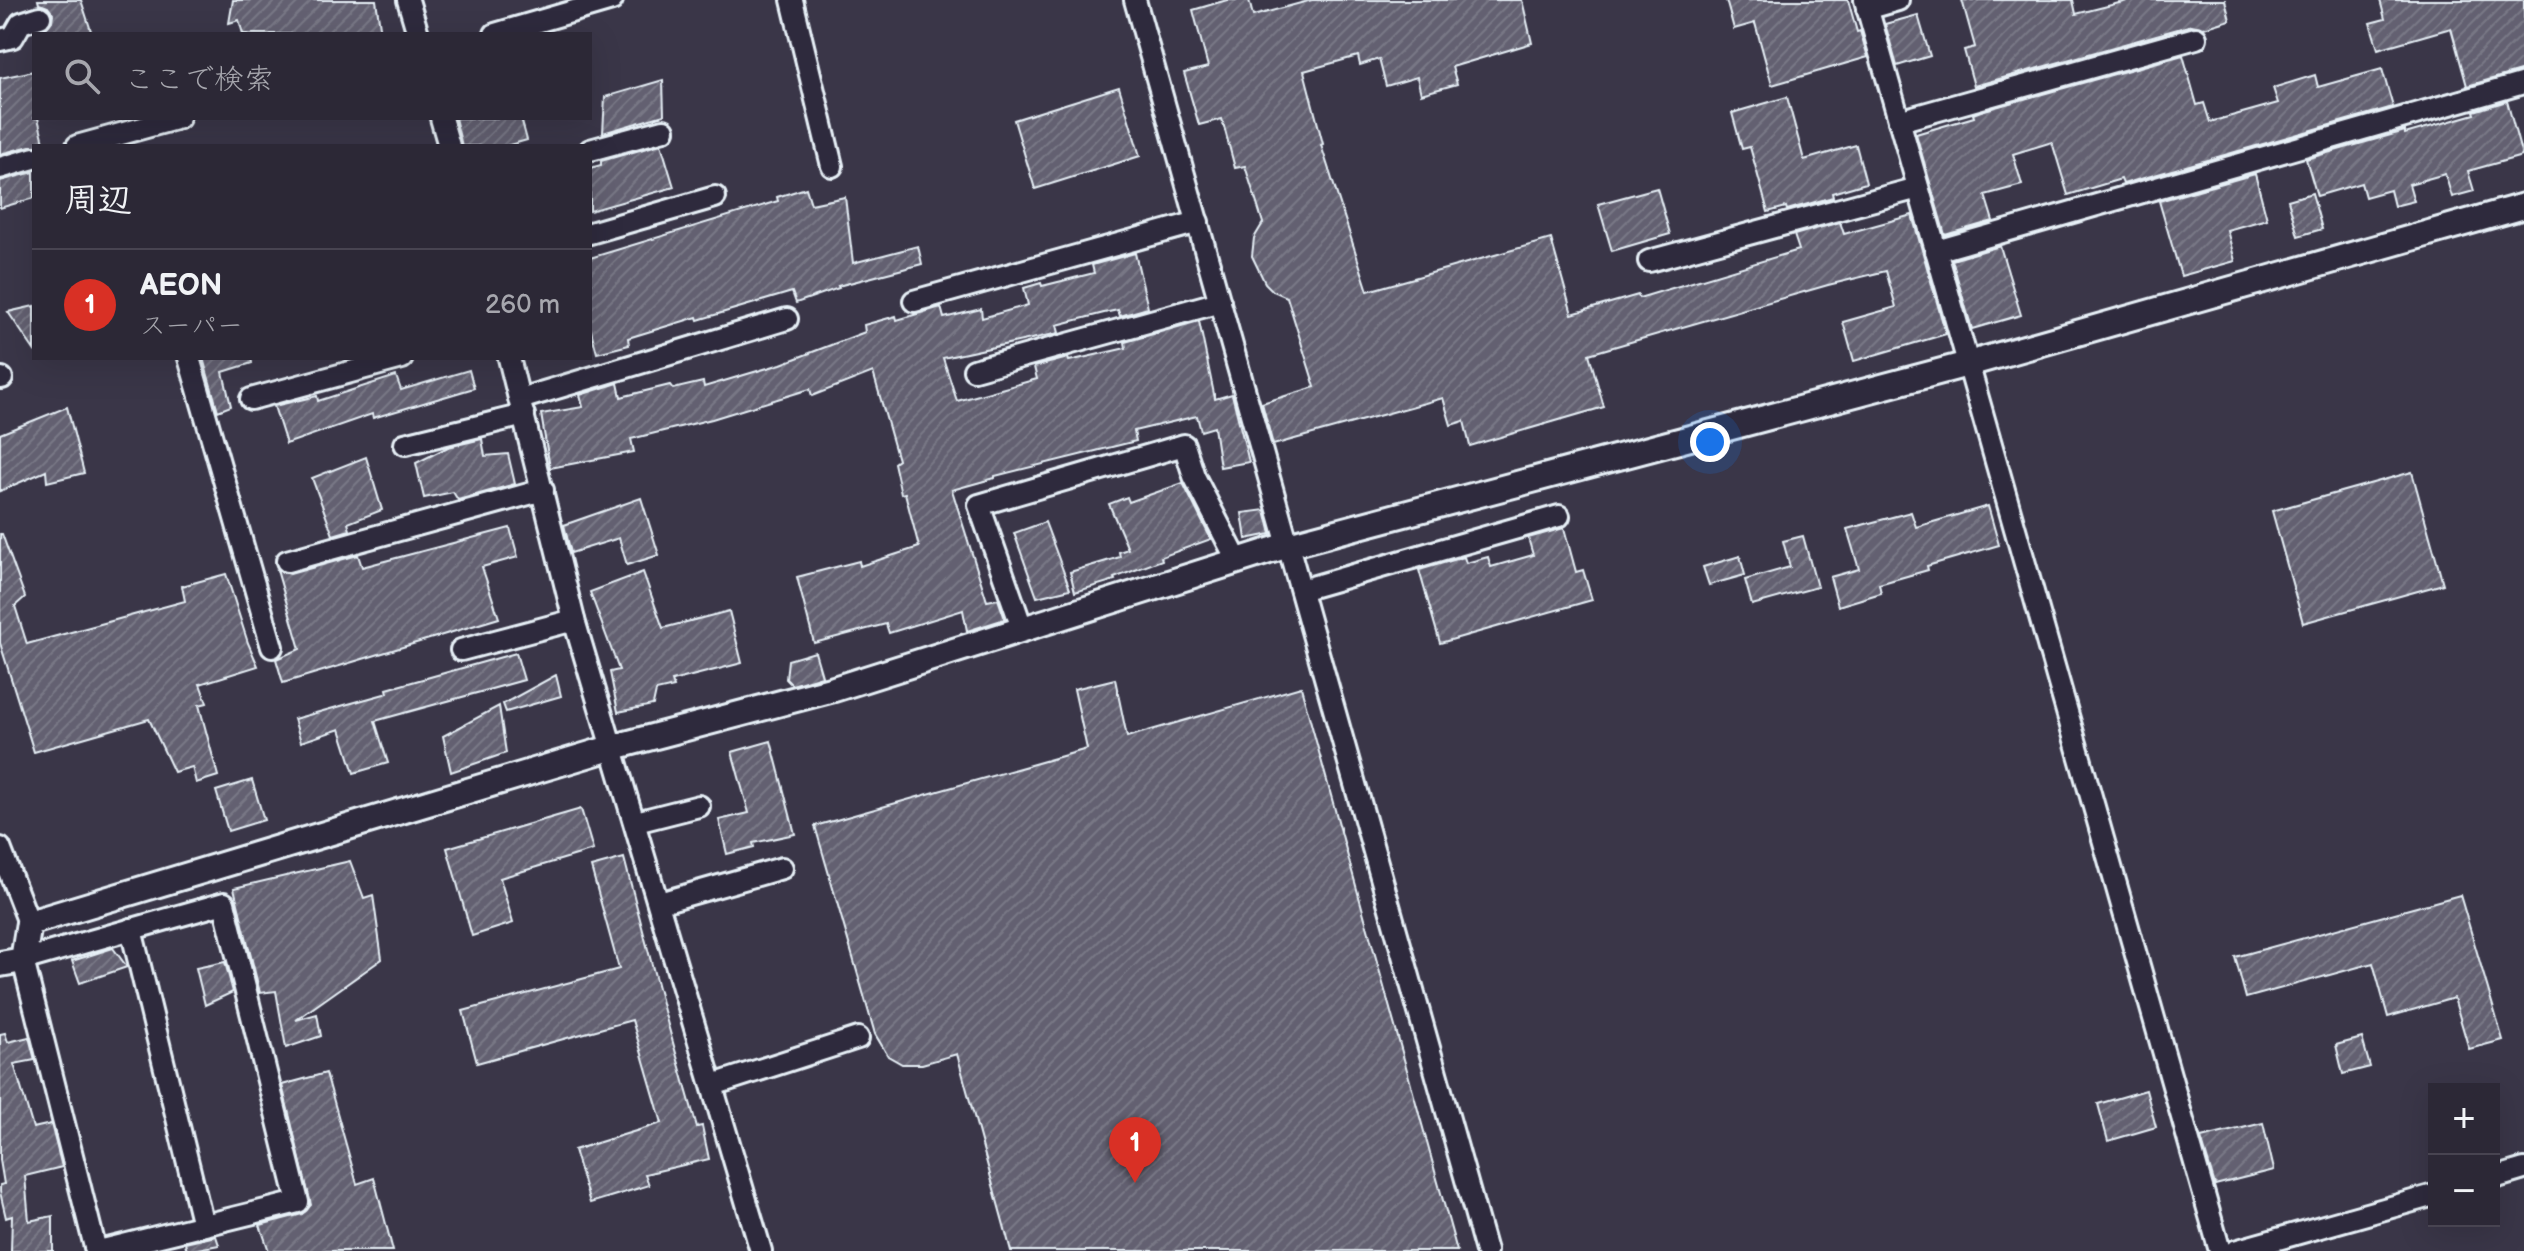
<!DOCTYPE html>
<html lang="ja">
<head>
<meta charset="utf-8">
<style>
  body { margin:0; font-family:"Balsamiq Sans","Klee One",sans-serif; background:#383442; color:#f1f3f6 }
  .controls { position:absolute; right:24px; bottom:24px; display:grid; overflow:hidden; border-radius:0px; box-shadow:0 8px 32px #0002 }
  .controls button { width:72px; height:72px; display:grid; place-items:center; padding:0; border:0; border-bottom:2px solid #484451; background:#2c2836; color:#f1f3f6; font:40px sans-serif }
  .you { position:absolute; left:1710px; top:442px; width:28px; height:28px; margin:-20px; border:6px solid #fff; border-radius:50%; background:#1a73e8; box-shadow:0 0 0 12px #1a73e833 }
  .badge { display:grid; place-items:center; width:52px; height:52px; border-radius:50%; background:#d93025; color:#fff; font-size:26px; font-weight:700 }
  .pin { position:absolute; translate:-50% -66px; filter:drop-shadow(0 2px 4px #0008) }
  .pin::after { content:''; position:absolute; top:42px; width:28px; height:24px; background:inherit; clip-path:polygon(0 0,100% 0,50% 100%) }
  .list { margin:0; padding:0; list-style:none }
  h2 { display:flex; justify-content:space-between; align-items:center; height:104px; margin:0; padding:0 32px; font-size:34px }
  h2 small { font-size:26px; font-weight:400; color:#a6a6ad }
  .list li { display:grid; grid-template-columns:52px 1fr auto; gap:24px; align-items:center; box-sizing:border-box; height:112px; padding:0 32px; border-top:2px solid #484451 }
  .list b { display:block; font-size:30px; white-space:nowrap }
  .list p { margin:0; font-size:26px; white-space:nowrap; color:#a6a6ad }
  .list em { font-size:26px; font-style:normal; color:#a6a6ad }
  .icon { flex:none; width:44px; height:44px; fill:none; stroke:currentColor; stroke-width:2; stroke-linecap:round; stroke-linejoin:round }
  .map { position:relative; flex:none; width:2524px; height:1251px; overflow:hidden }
  .search { position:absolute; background:#2c2836; box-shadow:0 8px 32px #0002; left:32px; top:32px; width:560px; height:88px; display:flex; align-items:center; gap:20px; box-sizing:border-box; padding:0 28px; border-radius:0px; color:#a6a6ad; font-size:30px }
  .panel { position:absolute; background:#2c2836; box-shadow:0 8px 32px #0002; left:32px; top:144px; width:560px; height:216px; border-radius:0px }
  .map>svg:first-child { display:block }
</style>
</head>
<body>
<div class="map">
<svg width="2524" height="1251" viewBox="0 0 2524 1251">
  <defs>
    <pattern id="building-hatch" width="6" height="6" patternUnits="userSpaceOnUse" patternTransform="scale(2)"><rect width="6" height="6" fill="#636171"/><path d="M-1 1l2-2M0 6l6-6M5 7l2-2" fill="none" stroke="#797886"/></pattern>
  </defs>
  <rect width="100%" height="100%" fill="#3a3648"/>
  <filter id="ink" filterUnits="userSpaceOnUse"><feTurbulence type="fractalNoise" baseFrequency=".0125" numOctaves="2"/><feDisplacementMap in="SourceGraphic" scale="16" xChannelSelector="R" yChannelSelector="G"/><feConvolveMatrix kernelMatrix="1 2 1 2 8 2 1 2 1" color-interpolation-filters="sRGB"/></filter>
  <g filter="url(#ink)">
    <!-- building -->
    <g fill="url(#building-hatch)" stroke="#e8f1f8" stroke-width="2">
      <path d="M38,0H81L92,34H46L45,29L52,21L53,14L48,7L39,4Z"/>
      <path d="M233,0H376L381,34H243L239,20L229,23Z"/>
      <path d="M1227,0H1249L1253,16L1312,0H1522L1532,43L1452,67L1457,84L1421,94L1417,77L1386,86L1379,59L1360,65L1358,56L1304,71L1323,144L1321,145L1368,291L1551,239L1572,314L1638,295L1639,298L1799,250L1794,235L1840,222L1844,234L1912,215L1946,334L1854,361L1843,322L1896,307L1886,271L1828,285L1589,354L1604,407L1470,446L1464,421L1451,425L1443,398L1273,445L1262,403L1315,387L1287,297L1273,291L1265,283L1252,256L1254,238L1263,223L1245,166L1235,168L1222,119L1199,125L1184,73L1208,67L1193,10Z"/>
      <path d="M1726,0H1848L1857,32L1860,31L1868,57L1772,85L1755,23L1734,29Z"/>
      <path d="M1962,0H2073L2076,14L2131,0H2225L2230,20L2204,28L2192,25L1974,86L1964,50L1975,47Z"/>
      <path d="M2380,0H2524V70L2467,86L2451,28L2378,49L2370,23L2385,19Z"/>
      <path d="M1918,15L1930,56L1897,66L1885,24Z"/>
      <path d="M2183,55L2197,105L2204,103L2210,122L2278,103L2273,88L2315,75L2318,87L2382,69L2393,107L2123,184L2121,179L2068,195L2052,142L2013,154L2022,185L1985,195L1993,221L1945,235L1916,134L1974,117L1973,114L1981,111Z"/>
      <path d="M34,71V118H38L45,146H30L0,154V78Z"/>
      <path d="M663,80L664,115L603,133L605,97Z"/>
      <path d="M1119,87L1140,156L1035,189L1014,120Z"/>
      <path d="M1787,97L1804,160L1856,145L1866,183L1832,193L1833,197L1787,210L1786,207L1768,212L1750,147L1742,149L1732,113Z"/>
      <path d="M2507,101L2522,156L2468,171L2474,191L2452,197L2445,174L2409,184L2414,201L2394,206L2390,190L2365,197L2361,183L2317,196L2306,159L2405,131V134L2475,114L2474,111Z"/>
      <path d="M455,118H521L527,140L506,146H462Z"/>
      <path d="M661,144L674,187L590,211V168L601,165V161Z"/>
      <path d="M34,172V198L0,208V181Z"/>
      <path d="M2255,174L2267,219L2227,230L2235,261L2181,276L2159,201Z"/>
      <path d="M806,188L811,204L845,197L853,263L918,246L922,264L838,286L839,288L796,303L792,292L698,320L697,317L628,338L629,345L597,353L590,327V258L778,201L777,197Z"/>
      <path d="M1657,188L1670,234L1612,251L1598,204Z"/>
      <path d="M2312,193L2322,229L2298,236L2288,200Z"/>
      <path d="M2000,246L2021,315L1972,329L1952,260Z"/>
      <path d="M1135,253L1148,308L1120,316L1118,310L1104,313L1057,325L1059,333L943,358L957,401L1037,379L1034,367L1068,358L1069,361L1126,348L1125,342L1199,321L1215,399L1232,394L1249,462L1220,467L1214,427L1201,431L1197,416L1134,431L1136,441L995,476V478L952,490L987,601L998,599L1005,619L967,631L963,610L889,633L886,624L814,643L797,577L859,561L860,566L919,547L905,493L901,494L894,463L898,460L873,372L812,396L810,389L712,419L631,439L634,452L550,468L541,414L583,407L580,395L618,383L621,397L670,385L673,389L703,382L704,387L781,364L865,332L864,325L896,316L897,320L941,307L944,318L981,309L982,318L1028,305L1024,288L1041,283L1042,286L1094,273L1092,265Z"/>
      <path d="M34,306V350L8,312Z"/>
      <path d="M203,358H251L252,363L223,372L231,406L218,411Z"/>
      <path d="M469,370L474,388L373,418L372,414L286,444L274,406L317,396L318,401L396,376L401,390Z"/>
      <path d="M67,407L84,473L47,482L46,471L0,491V434Z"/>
      <path d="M482,439L485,456L508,454L515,484L458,500L453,492L424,498L416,463L448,447Z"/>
      <path d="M366,457L382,510L348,523L350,530L333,535L312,478Z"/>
      <path d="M2412,472L2443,584L2303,623L2272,511Z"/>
      <path d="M1183,483L1211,539L1161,557L1162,560L1114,578L1115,580L1075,592L1070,572L1120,557L1119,552L1128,549L1109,504L1127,497L1129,502Z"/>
      <path d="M641,498L659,555L627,565L619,538L571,553L564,525Z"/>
      <path d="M1988,506L1999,545L1927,566L1928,570L1879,584L1881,593L1838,606L1830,577L1859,569L1847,529L1911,512L1916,527Z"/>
      <path d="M1265,510L1271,534L1246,539L1242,513Z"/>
      <path d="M1045,522L1070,589L1037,597L1014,533Z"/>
      <path d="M510,528L518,557L482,567L499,618L283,683L276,659L300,649L277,570L290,574L358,555L362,567Z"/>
      <path d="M1564,528L1576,572L1583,570L1592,600L1440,643L1419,570L1464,557L1466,563L1488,557L1491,567L1533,555L1528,538Z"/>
      <path d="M0,534H2L25,597L15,606L27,644L185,601L182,586L226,574L248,643L258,666L200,684L207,703L199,705L218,776L196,783L192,767L174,772L149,719L34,752L0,643Z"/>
      <path d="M1803,536L1817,587L1752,605L1745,580L1790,567L1783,541Z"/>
      <path d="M1740,556L1745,575L1709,585L1703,567Z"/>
      <path d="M643,572L663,628L729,611L742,663L672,681L674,687L656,691L653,705L618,712L610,672L619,670L590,592Z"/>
      <path d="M815,652L822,676L792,685L786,679L788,660Z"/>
      <path d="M516,653L524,680L375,721L388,763L354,773L340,729L301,742L294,719L388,693L387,689Z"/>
      <path d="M556,675L561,696L506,712L503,704Z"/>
      <path d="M1115,679L1127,737L1301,687L1457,1251H1011L957,1054L922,1064H902L888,1056L875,1034L815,826L1087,749L1074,689Z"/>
      <path d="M499,706L506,753L451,772L443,736Z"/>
      <path d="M771,741L795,834L753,843L754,847L727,854L719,820L749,813L732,752Z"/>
      <path d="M252,780L264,820L228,831L216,791Z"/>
      <path d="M581,809L593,850L500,878L513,923L472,936L447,848Z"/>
      <path d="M624,858L664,1011L697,1127L702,1126L709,1159L645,1174L649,1185L590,1203L574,1150L662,1123L632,1020L477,1063L463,1011L619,969L591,867Z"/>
      <path d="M350,861L364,898L373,895L382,959L296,1020L317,1014L321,1036L286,1048L276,991L260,993L234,888Z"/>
      <path d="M2460,895L2503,1040L2469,1049L2454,998L2388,1017L2373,963L2246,998L2235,957Z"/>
      <path d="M113,948L127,967L80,983L72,961Z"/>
      <path d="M225,962L233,992L205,1005L196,968Z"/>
      <path d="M5,1033L8,1042L29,1037L35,1060L14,1064L33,1128L51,1124L62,1167L25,1176L29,1221L53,1216V1251H11L12,1216L6,1218L0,1192V1185L4,1184L0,1160V1034Z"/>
      <path d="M2362,1038L2370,1067L2343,1074L2336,1045Z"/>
      <path d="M326,1073L357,1184L374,1178L393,1251H269L260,1225L302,1214L311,1205L282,1085Z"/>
      <path d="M2146,1090L2156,1127L2108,1141L2098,1104Z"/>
      <path d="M2263,1123L2274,1170L2215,1185L2201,1138Z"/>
      <path d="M216,1236L219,1245L187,1251L185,1243Z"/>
    </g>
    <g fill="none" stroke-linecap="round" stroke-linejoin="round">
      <defs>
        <g id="minor">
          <path d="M408,0L418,34"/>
          <path d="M792,0L832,166"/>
          <path d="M1135,0L1486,1251"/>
          <path d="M1865,0L2220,1251"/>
          <path d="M1867,9L1898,0"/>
          <path d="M495,34L612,0"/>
          <path d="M0,40L13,37L21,23L40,17"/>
          <path d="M441,118L449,146"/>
          <path d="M1899,121L2196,38"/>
          <path d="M77,146L179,118"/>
          <path d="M590,150L664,130"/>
          <path d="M0,168L34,158"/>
          <path d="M590,233L715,197"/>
          <path d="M1936,251L2524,83"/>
          <path d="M1649,261L1918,188"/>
          <path d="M914,301L1198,222"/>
          <path d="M189,358L272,647"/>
          <path d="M509,358L574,620L761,1251"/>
          <path d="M974,370L1220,302"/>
          <path d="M0,378H2"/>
          <path d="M251,399L402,358"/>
          <path d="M520,399L787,319"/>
          <path d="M405,444L524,415"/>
          <path d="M287,561L543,490"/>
          <path d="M1301,590L1559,516"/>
          <path d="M1022,628L979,505L1184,445L1194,476L1237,560"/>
          <path d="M461,650L574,620"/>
          <path d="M636,822L699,806"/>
          <path d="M0,848L29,923"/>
          <path d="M659,903L782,868"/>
          <path d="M131,929L203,1225"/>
          <path d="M713,1085L858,1038"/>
          <path d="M2494,1178L2524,1169"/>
          <path d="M96,1251L23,960L224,903L298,1202L99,1251"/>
          <path d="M2235,1251L2434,1195"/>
        </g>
        <path id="tertiary" d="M0,964L23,960L29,923L614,747L834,689L1288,545L1968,364L2524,206"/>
      </defs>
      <!-- minor casing -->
      <use href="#minor" stroke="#e8f1f8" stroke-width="26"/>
      <!-- tertiary casing -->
      <use href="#tertiary" stroke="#e8f1f8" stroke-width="30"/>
      <!-- minor -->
      <use href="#minor" stroke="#2f2a3d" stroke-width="20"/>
      <!-- tertiary -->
      <use href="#tertiary" stroke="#2f2a3d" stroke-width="24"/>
    </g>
  </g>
</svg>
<div class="controls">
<button>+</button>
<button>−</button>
</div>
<div class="you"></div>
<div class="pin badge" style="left:1135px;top:1183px">1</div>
<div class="search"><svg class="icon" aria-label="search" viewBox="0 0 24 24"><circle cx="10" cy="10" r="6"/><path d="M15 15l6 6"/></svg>ここで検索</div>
<section class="panel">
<h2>周辺<small></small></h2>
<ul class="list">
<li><span class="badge">1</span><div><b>AEON</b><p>スーパー</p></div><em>260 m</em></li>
</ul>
</section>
</div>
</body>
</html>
